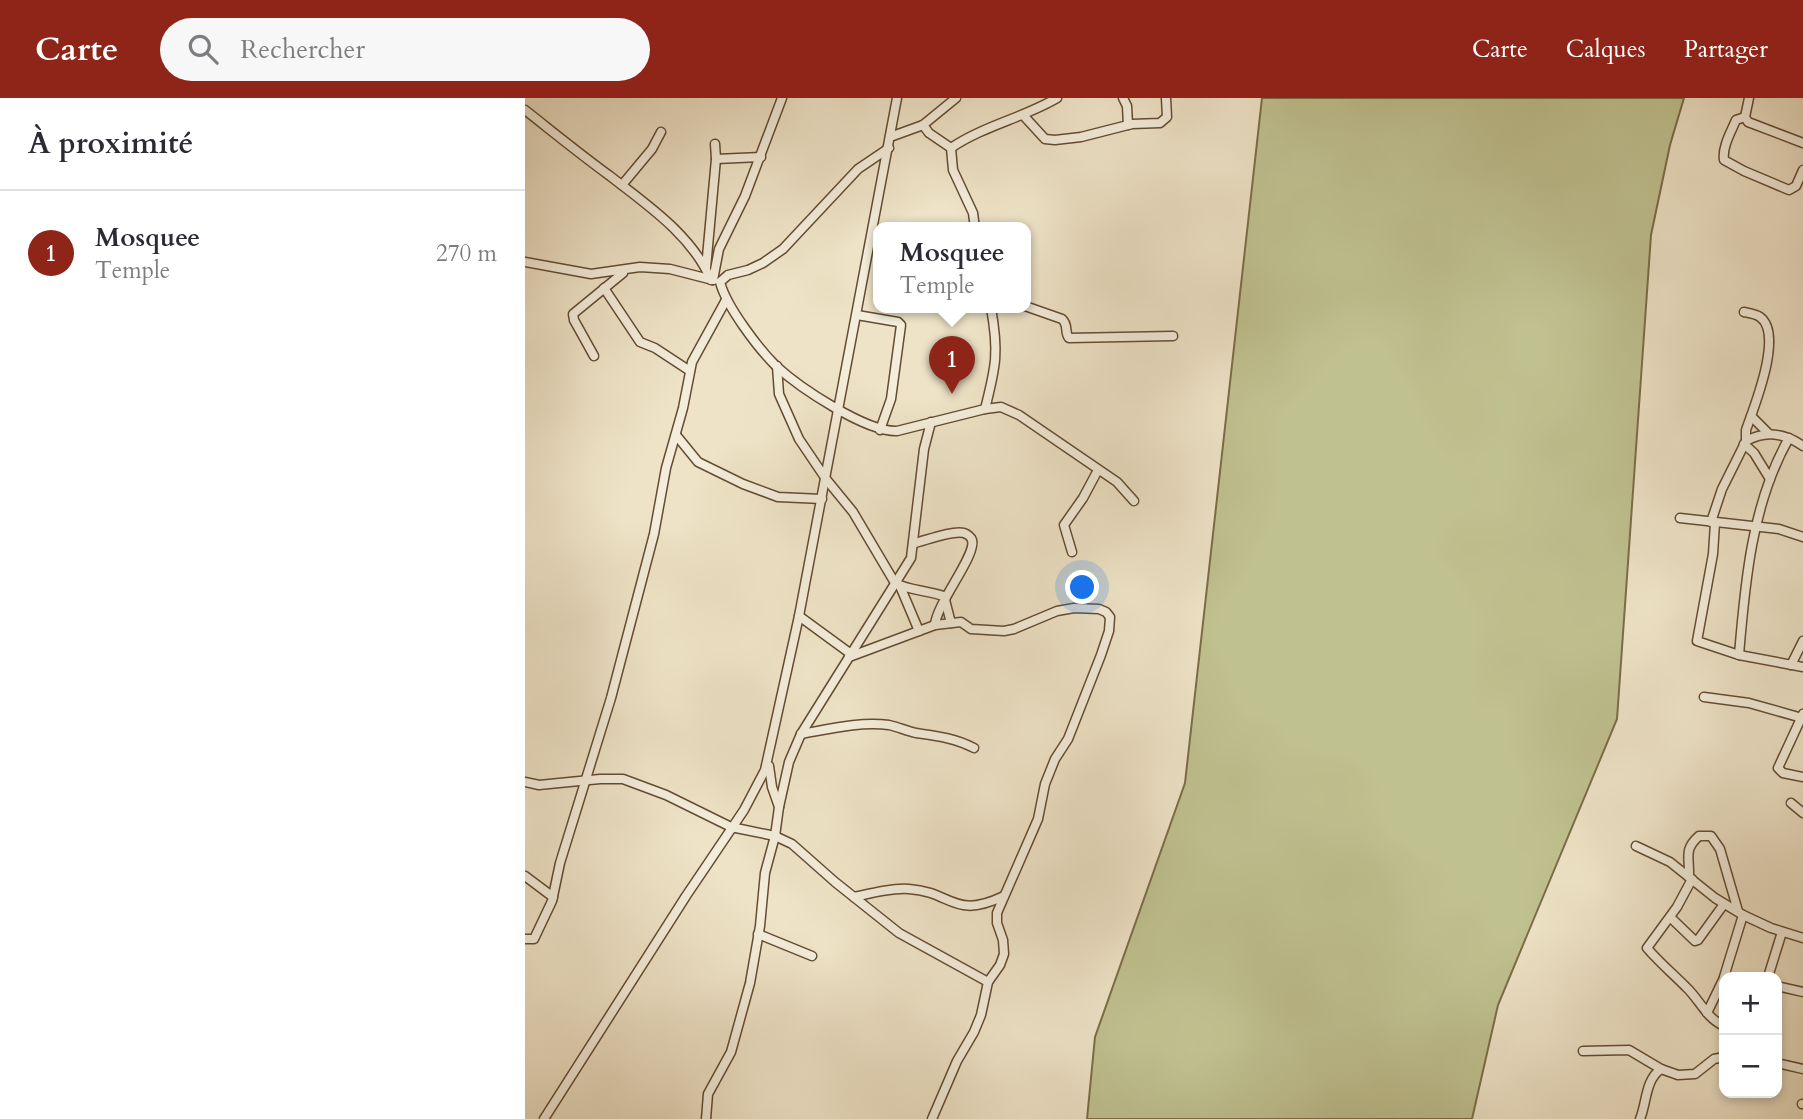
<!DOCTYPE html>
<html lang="fr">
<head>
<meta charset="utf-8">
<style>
  body { margin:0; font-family:Cardo,serif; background:#f7f7f7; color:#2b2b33 }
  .controls { position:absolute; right:21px; bottom:21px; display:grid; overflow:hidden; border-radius:14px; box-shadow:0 4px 10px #0003 }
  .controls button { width:63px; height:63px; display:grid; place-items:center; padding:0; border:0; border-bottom:2px solid #e1e1e2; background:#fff; color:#2b2b33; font:35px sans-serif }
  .you { position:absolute; left:558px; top:490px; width:24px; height:24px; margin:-18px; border:5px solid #fff; border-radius:50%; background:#1a73e8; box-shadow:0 0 0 10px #1a73e833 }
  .badge { display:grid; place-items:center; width:46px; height:46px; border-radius:50%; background:#8f2418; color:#fff; font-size:23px; font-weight:700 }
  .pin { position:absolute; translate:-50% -58px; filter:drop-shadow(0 2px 4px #0008) }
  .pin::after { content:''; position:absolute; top:37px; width:24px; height:21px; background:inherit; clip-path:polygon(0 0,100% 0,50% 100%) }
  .popup { position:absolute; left:348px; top:124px; width:158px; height:91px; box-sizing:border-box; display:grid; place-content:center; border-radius:14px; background:#fff; filter:drop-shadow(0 2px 5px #0005); font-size:23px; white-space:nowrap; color:#7c7c81 }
  .popup b { font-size:26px; color:#2b2b33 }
  .popup::after { content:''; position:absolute; left:50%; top:100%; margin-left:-14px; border:14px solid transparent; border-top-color:#fff }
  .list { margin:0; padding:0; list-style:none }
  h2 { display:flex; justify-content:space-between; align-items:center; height:91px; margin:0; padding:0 28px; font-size:30px }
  h2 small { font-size:23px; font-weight:400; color:#7c7c81 }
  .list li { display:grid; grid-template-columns:46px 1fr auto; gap:21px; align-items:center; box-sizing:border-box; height:126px; padding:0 28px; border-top:2px solid #e1e1e2 }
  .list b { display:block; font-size:26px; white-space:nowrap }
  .list p { margin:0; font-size:23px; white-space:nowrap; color:#7c7c81 }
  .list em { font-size:23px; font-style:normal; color:#7c7c81 }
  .icon { flex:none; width:38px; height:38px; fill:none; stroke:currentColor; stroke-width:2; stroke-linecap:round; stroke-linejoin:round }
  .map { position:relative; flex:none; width:1278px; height:1021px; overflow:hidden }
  header { display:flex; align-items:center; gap:42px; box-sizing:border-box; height:98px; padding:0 35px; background:#8f2418; color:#fff }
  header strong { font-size:33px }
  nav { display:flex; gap:38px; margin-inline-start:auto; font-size:24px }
  .search { width:490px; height:63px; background:#f7f7f7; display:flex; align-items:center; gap:18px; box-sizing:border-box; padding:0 24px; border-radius:38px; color:#7c7c81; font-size:26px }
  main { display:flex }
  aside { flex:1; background:#fff }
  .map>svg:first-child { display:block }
</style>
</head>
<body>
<header>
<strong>Carte</strong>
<div class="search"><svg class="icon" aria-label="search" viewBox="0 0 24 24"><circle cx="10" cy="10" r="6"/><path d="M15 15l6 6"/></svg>Rechercher</div>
<nav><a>Carte</a><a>Calques</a><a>Partager</a></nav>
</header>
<main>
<aside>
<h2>À proximité<small></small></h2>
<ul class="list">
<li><span class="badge">1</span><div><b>Mosquee</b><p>Temple</p></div><em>270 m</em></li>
</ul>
</aside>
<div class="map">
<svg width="1278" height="1021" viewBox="0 0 1278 1021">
  <rect width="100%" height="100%" fill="#eee3c7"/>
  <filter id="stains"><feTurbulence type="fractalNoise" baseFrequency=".00286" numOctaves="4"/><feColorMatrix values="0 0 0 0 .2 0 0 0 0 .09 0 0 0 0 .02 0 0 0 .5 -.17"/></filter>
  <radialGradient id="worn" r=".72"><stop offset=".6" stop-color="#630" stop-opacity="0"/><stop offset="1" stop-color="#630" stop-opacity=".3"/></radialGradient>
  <!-- green -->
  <path fill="#c0c190" stroke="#7b6d48" stroke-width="2" d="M737,0H1159L1145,47L1126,137L1092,621L973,907L947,1021H562L570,939L660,685Z"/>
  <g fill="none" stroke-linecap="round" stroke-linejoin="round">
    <defs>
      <g id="minor">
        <path d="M598,0L602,8L603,27"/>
        <path d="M1224,0L1220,19L1223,24L1278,45"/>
        <path d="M0,12C28,34 56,57 85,78C122,107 167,137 186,182"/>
        <path d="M498,17L520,41L530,42L556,39L607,26L635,25L642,19L641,0"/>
        <path d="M1220,19L1211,22C1206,34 1197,49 1199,62L1219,73L1264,92L1271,88L1278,72"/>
        <path d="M398,27L404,35L426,50L428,72L448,115L450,130"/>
        <path d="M365,39L398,27L431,0"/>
        <path d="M364,50L333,71L258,151L238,165L223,172L203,177L195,184C201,208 233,250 251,268C275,290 341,334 372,333L460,311L476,309L494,317L592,384L609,403"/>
        <path d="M426,50C458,28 498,20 532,0"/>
        <path d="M191,61L236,59"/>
        <path d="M97,87L127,51L136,34"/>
        <path d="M0,164L66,176L115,169L145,171L188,182"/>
        <path d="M181,170L191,61L190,46"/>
        <path d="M188,182L194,151L220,98L257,0"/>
        <path d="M79,190L115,244L130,250L165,273"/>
        <path d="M500,208L537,221C544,227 539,234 544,240L648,238"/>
        <path d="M1219,214C1224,215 1231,216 1235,219C1259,236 1229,309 1221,332V343"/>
        <path d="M332,217L373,224L376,227L366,301L355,332"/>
        <path d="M69,258L49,222L48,216L98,175"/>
        <path d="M252,268L254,296L274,341L301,381L328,414L370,485C382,492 406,493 421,499"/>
        <path d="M460,311C471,268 474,254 466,210"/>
        <path d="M1226,318L1243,335"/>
        <path d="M151,337L173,364L218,386L253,399L297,401"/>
        <path d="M1219,346L1229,355L1245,381"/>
        <path d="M1155,420L1254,431L1278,439"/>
        <path d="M1186,424L1197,391L1221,343C1241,332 1259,335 1278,348"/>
        <path d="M1190,425L1188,456L1172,543L1214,557L1278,569"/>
        <path d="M390,445C402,442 428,432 439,435C442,436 446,439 447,442C452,457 411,506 410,527"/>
        <path d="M547,454L539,427L558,400L573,372"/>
        <path d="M375,488L394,533"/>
        <path d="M420,502L426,525"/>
        <path d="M274,518L326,556"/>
        <path d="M1214,557C1220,484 1227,405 1264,340"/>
        <path d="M324,559L410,527L436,524L446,531L479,533L489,531L532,513L549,510L574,511L581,514L585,519L584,533L576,557L543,641L530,661L520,686L513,721L472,815V825L478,842L479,856L475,867L463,884L456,917L449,934L432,963L407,1021"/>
        <path d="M1266,567L1278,543"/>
        <path d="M1179,599L1224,605L1277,620"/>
        <path d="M1278,616L1253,670L1258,675L1278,679"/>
        <path d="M276,636C304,631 336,623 364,627C373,629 382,633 391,635C412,638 430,640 449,650"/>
        <path d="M0,684L14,687L75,681H98L141,697L206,729L250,738L267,746L310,784L374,835L463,884"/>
        <path d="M1266,705L1278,715"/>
        <path d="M254,709L264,664L276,636L386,460L399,351L406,324"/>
        <path d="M1111,748L1145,764L1190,800L1218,817L1246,830L1278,840"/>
        <path d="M0,778L28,799"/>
        <path d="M1164,779C1165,760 1158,752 1174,738H1186L1195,751L1213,813"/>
        <path d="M1167,781L1152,809L1122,850C1134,864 1148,876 1161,889C1175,902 1181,920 1199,928"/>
        <path d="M329,799C347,795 366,790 384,791C428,794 428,822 479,798"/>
        <path d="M1145,819L1170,843L1173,842L1199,806"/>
        <path d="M233,836L287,858"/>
        <path d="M0,841H9L27,803L35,765L86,600L129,436L141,370L158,310L167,264L201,202"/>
        <path d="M1199,879L1218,817"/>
        <path d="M1243,879L1257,834"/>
        <path d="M1252,888L1278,894"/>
        <path d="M1182,915L1199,880"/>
        <path d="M1058,953L1104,952L1136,971"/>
        <path d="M1252,965L1278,971"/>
        <path d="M1277,1006H1278"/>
        <path d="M19,1021L161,798L219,712L240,672L274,518L372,0"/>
        <path d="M181,1021L183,996L206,954L225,885L235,828L240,775L250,738L254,709L247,689L244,668"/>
        <path d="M1115,1021C1122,1004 1120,982 1136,971L1153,977L1170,976L1189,961L1199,959"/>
      </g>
    </defs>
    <!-- minor casing -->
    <use href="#minor" stroke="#644c32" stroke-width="11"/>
    <!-- minor -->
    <use href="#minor" stroke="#f4eddb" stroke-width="8"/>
  </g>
  <rect width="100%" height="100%" filter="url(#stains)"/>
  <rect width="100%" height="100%" fill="url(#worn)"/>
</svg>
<div class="controls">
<button>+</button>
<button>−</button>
</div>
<div class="you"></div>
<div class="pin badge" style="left:427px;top:296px">1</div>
<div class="popup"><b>Mosquee</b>Temple</div>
</div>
</main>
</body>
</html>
